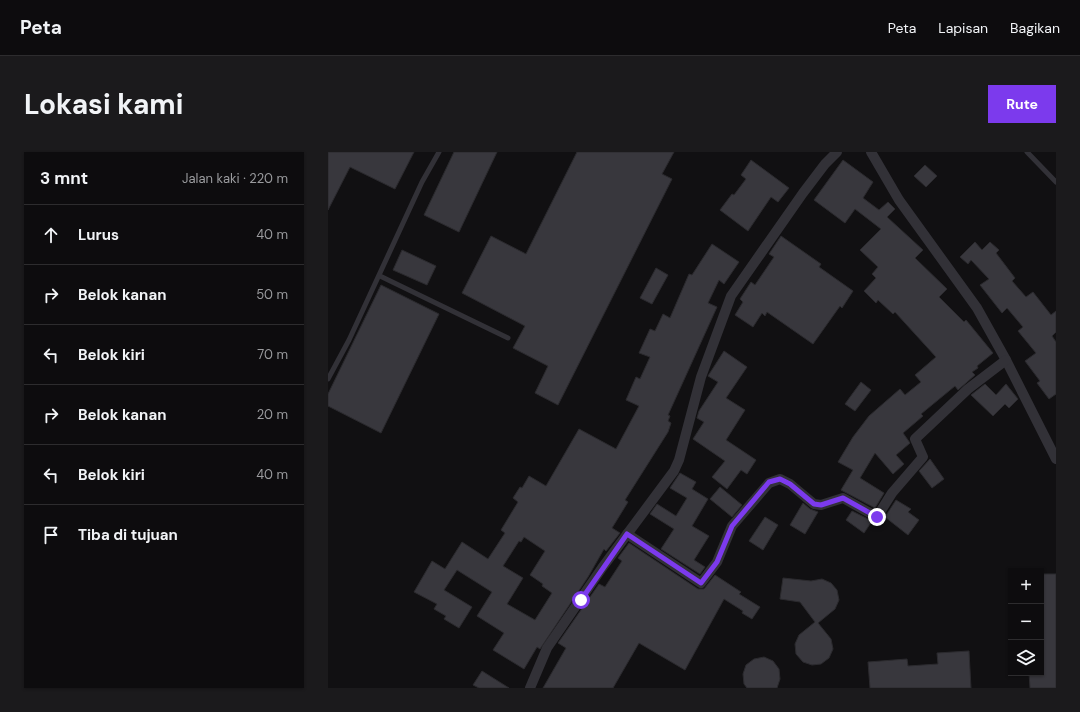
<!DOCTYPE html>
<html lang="id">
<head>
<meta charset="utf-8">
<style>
  body { margin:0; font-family:"DM Sans",sans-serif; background:#1b1a1c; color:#f1f3f6 }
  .controls { position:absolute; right:12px; bottom:12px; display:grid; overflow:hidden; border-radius:0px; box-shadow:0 1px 3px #0004 }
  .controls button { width:36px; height:36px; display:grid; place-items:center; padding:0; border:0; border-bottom:1px solid #2d2c2e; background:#0d0c0e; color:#f1f3f6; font:20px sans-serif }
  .stop { position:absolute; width:12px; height:12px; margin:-9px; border:3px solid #7c3aed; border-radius:50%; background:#fff }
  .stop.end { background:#7c3aed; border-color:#fff; box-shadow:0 1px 4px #0008 }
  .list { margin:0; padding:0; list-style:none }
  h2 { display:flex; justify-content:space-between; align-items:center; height:52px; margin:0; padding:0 16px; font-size:17px }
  h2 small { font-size:13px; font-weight:400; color:#9a9b9e }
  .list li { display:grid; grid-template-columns:26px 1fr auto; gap:12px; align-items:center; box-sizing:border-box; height:60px; padding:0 16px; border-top:1px solid #2d2c2e }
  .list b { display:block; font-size:15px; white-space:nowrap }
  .list em { font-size:13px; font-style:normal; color:#9a9b9e }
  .icon { flex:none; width:22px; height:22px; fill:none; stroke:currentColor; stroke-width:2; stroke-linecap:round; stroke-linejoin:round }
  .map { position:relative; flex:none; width:728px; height:536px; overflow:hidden; border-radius:0px }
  header { display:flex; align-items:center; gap:24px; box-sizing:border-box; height:56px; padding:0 20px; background:#0d0c0e; border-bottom:1px solid #2d2c2e }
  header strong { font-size:19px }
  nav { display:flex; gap:22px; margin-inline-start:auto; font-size:14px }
  .intro { display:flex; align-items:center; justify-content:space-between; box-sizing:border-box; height:96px; padding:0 24px }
  h1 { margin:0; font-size:28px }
  .button { padding:10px 18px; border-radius:0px; background:#7c3aed; color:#fff; font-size:14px; font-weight:700 }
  main { display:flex; gap:24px; padding:0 24px }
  aside { flex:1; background:#0d0c0e; border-radius:0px; box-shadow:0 1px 3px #0004 }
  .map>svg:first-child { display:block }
</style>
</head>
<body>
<header>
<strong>Peta</strong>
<nav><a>Peta</a><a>Lapisan</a><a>Bagikan</a></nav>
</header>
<div class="intro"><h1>Lokasi kami</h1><a class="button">Rute</a></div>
<main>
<aside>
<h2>3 mnt<small>Jalan kaki · 220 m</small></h2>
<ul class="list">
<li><svg class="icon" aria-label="ahead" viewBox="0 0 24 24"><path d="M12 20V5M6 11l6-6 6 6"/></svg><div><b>Lurus</b></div><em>40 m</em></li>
<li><svg class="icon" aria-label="right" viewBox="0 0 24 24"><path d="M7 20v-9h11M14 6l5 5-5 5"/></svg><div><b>Belok kanan</b></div><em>50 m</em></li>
<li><svg class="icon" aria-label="left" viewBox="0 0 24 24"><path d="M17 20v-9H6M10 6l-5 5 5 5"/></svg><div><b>Belok kiri</b></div><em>70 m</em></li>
<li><svg class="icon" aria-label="right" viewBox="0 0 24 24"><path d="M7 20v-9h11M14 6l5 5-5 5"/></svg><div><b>Belok kanan</b></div><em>20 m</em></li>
<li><svg class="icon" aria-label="left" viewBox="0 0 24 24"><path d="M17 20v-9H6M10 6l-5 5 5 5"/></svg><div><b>Belok kiri</b></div><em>40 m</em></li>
<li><svg class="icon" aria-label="arrive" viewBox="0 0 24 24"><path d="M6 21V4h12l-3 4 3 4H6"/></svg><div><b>Tiba di tujuan</b></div></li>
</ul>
</aside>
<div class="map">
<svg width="728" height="536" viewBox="0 0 728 536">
  <rect width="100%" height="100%" fill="#111012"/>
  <!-- building -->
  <g fill="#38373d" stroke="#2b2a2e" fill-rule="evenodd">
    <path d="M0,0H86L67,37L22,15L0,58Z"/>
    <path d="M126,0H169L131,80L96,63Z"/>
    <path d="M249,0H346L334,22L344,27L230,253L207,241L220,214L185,196L197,174L134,141L163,84L198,102Z"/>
    <path d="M423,8L461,36L450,50L443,45L420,79L392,58L404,42L406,43L418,27L413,23Z"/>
    <path d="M515,8L545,30L535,46L551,58L560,50L567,57L559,65L595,98L587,106L619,137L611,145L636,170L638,168L665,201L649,214L650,216L644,220L647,223L630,238L627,234L593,262L595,264L575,281L582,291L568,303L576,312L565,322L547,301L532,326L556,341L547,356L513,338L525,318L510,310L525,285L541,264L572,237L577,243L593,230L587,223L608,205L567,160L565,162L550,148L548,151L536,139L548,126L544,122L550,115L532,98L553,77L527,57L517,71L486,48Z"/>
    <path d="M597,13L609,24L598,35L586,24Z"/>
    <path d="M453,84L493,112L491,115L525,139L514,156L512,154L485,192L439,160L437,164L434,161L425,175L407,163L415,150L412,147L423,130L427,133L446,105L441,102Z"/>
    <path d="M647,90L654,98L662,90L671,98L668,101L687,126L684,129L698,145L705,140L723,163L728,159V180L724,184L728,190V242L721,247L709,231L712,229L697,209L708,201L690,179L695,175L679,156L674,161L652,133L661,127L643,108L640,112L632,105Z"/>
    <path d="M384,92L411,110L396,132L391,128L380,151L389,155L340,263L342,264L340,269L343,271L340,280L297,348L300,350L284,376L292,381L278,399L276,397L260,425L212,497L209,495L196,517L165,498L176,481L149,464L164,440L129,418L116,438L144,455L131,476L116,467L118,464L106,457L109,452L86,440L104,409L117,417L134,390L160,407L177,381L173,378L190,350L185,346L192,335L194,336L201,324L218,334L251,277L288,297L311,254L298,248L308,225L312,227L322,205L311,201L322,177L327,179L335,162L342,166L361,122L364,123ZM196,385L217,399L202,423L215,432L214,434L224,441L207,468L179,452L195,426L175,414L191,389L193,390Z"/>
    <path d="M74,98L108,114L99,133L65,118Z"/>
    <path d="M328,116L340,123L324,152L312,146Z"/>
    <path d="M53,133L111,162L53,281L0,254V242Z"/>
    <path d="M396,199L419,215L398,246L417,258L398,288L428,308L419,322L413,318L399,337L384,325L397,309L365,287L376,270L369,266L371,259L390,230L380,224Z"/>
    <path d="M533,230L543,238L527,259L517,252Z"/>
    <path d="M657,232L668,243L678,232L690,247L681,256L677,252L665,264L643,243Z"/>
    <path d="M602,307L616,327L604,336L591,319Z"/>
    <path d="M352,321L368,330L364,337L380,347L364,374L381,384L366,408L377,415L372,422L333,397L346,377L322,362L329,352L348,364L359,346L342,336Z"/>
    <path d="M392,335L414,353L404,365L382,347Z"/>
    <path d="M568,348L583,357L580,360L591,368L580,383L557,365Z"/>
    <path d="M475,351L482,357L490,360L477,382L462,373Z"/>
    <path d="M524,359L544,369L536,381L518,368Z"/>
    <path d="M437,365L450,373L435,398L421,389Z"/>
    <path d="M301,391L370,437H376L387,423L413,440L411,442L432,455L424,467L414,461L415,459L396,447L357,518L311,491L285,536H215L238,496L230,491L271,432L277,435L294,409L290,406Z"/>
    <path d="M713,422H728V536H702L701,521H713Z"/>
    <path d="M455,426L483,429L494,427L503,431L509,438L511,448L507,457L490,471L503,487L505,497L501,506L493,512L484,513L475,510L468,502L467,492L471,483L487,470L472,450L452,447Z"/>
    <path d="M641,499L643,536H542L540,510L579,507L580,514L610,512L609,501Z"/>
    <path d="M436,505L445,509L451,517L452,527L449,536H419L416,532L415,522L418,513L426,507Z"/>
    <path d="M154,519L181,536H151L145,533Z"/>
  </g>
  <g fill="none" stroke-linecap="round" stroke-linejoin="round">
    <!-- lane -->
    <g stroke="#323137" stroke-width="5">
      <path d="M699,0L728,30"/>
      <path d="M52,124L180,186"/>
      <path d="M0,227L21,188L94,30L111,0"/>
    </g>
    <!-- street -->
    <g stroke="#323137" stroke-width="10">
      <path d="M543,0L571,48L649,156L678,208L728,307"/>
      <path d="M299,382L373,431L389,410L404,374L441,331L452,327L462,332L486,352L493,353L515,346L549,365L564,341L595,305L587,287L640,237L678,208"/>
      <path d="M202,536L219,496L274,416L346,319L351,308L373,225L403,144L475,41L497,12L509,0"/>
    </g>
  </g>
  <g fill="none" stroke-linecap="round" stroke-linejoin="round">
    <!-- route -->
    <path stroke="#7c3aed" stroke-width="5" d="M253,448L299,382L373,431L389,410L404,374L441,330L452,327L462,332L486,352L493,353L515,346L549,365"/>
  </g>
</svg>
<div class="controls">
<button>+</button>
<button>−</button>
<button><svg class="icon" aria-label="layers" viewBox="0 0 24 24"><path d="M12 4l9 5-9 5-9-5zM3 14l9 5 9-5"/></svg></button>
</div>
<div class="stop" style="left:253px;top:448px"></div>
<div class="stop end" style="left:549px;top:365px"></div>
</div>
</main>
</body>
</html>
